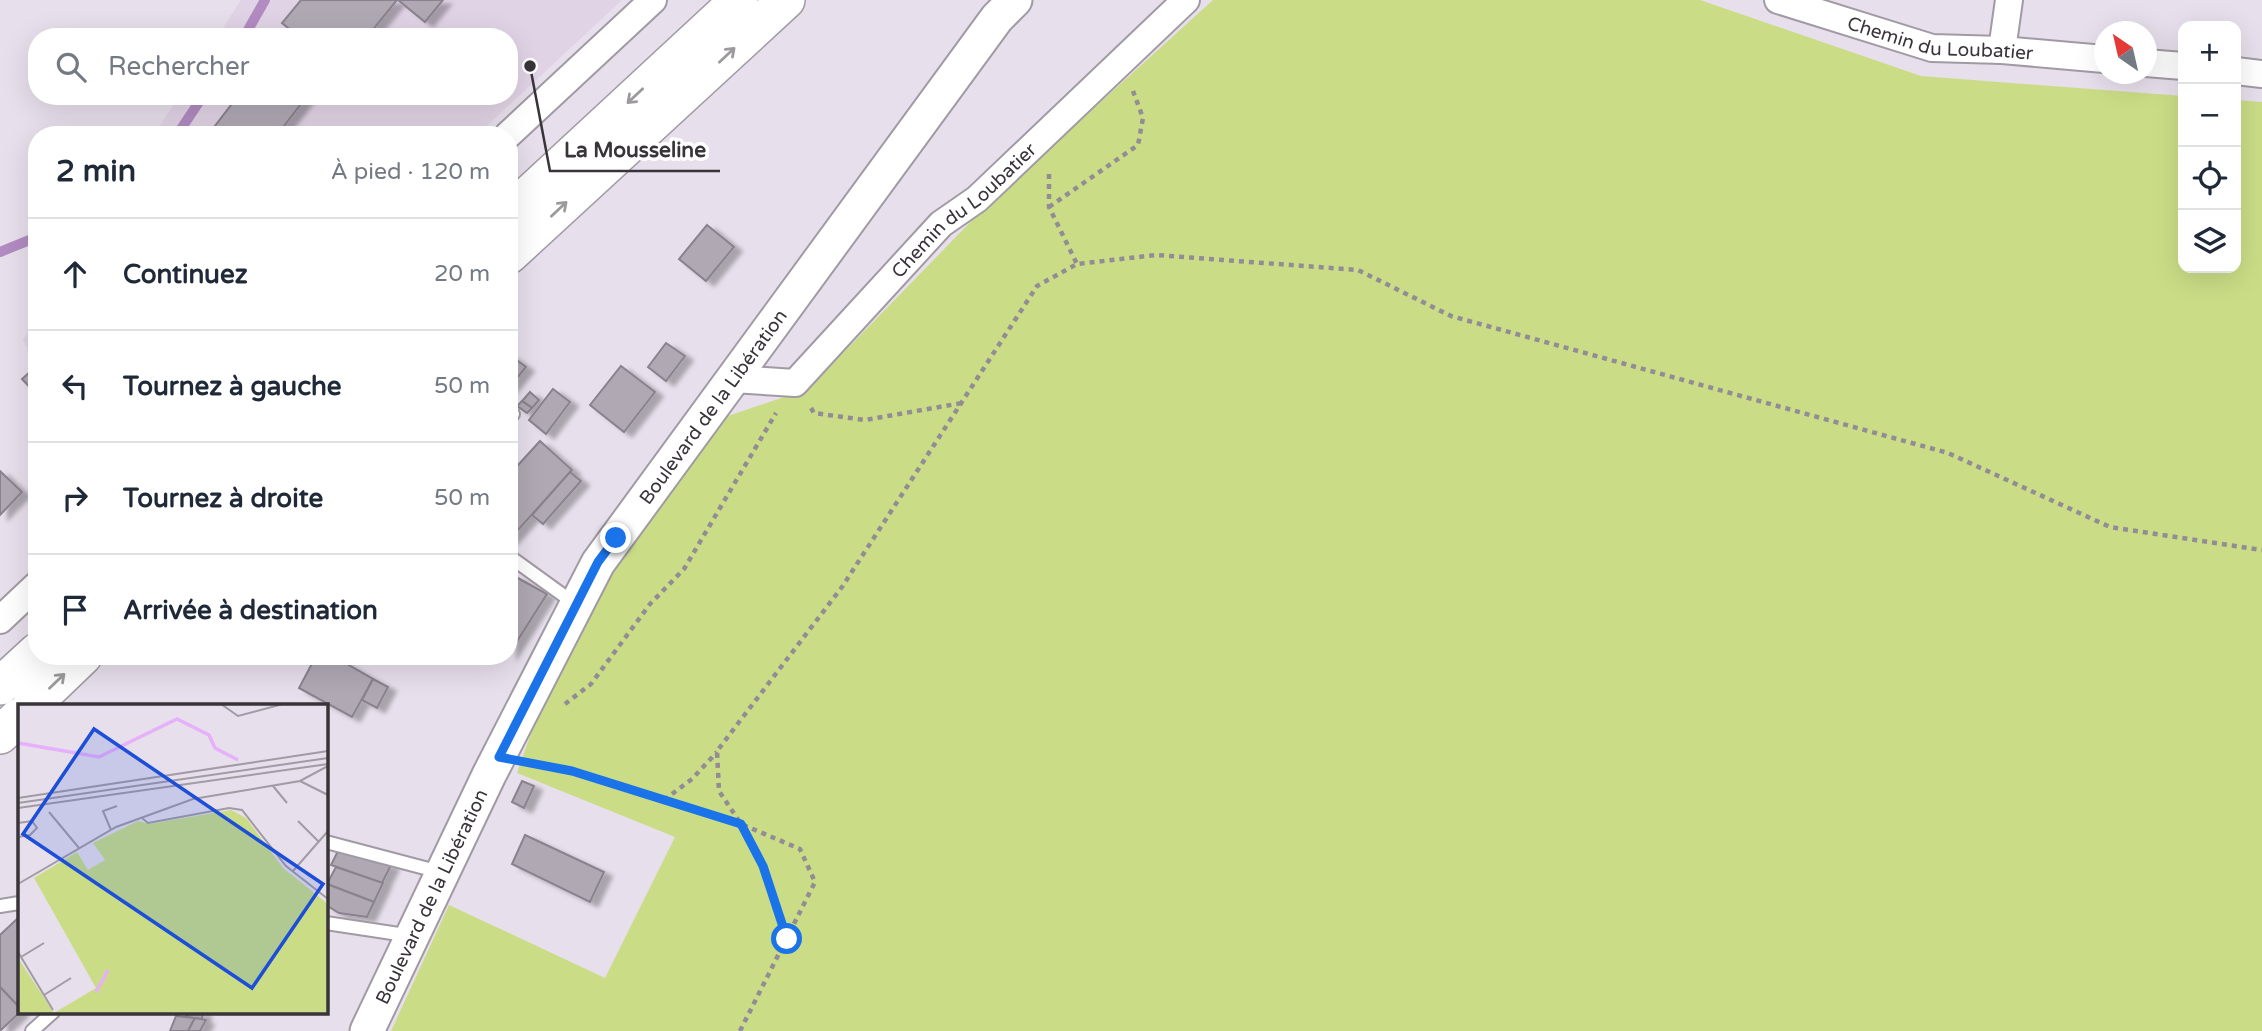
<!DOCTYPE html>
<html lang="fr">
<head>
<meta charset="utf-8">
<style>
  body { margin:0; font-family:"Varela Round",sans-serif; background:#f2f2f3; color:#1f2937 }
  .controls { position:absolute; right:21px; top:21px; display:grid; overflow:hidden; border-radius:14px; box-shadow:0 7px 28px #0002 }
  .controls button { width:63px; height:63px; display:grid; place-items:center; padding:0; border:0; border-bottom:2px solid #e0e1e3; background:#fff; color:#1f2937; font:35px sans-serif }
  .compass { position:absolute; left:2094px; top:21px; width:63px; height:63px; border-radius:50%; background:#fff; box-shadow:0 7px 28px #0002; rotate:326deg }
  .stop { position:absolute; width:21px; height:21px; margin:-16px; border:5px solid #1a73e8; border-radius:50%; background:#fff }
  .stop.end { background:#1a73e8; border-color:#fff; box-shadow:0 2px 7px #0008 }
  .list { margin:0; padding:0; list-style:none }
  h2 { display:flex; justify-content:space-between; align-items:center; height:91px; margin:0; padding:0 28px; font-size:30px }
  h2 small { font-size:23px; font-weight:400; color:#747a83 }
  .list li { display:grid; grid-template-columns:46px 1fr auto; gap:21px; align-items:center; box-sizing:border-box; height:112px; padding:0 28px; border-top:2px solid #e0e1e3 }
  .list b { display:block; font-size:26px; white-space:nowrap }
  .list em { font-size:23px; font-style:normal; color:#747a83 }
  .icon { flex:none; width:38px; height:38px; fill:none; stroke:currentColor; stroke-width:2; stroke-linecap:round; stroke-linejoin:round }
  .map { position:relative; flex:none; width:2262px; height:1031px; overflow:hidden }
  .search { position:absolute; background:#fff; box-shadow:0 7px 28px #0002; left:28px; top:28px; width:490px; height:77px; display:flex; align-items:center; gap:18px; box-sizing:border-box; padding:0 24px; border-radius:28px; color:#747a83; font-size:26px }
  .panel { position:absolute; background:#fff; box-shadow:0 7px 28px #0002; left:28px; top:126px; width:490px; height:539px; border-radius:28px }
  .map>svg:first-child { display:block }
</style>
</head>
<body>
<div class="map">
<svg width="2262" height="1031" viewBox="0 0 2262 1031">
  <defs>
    <filter id="shadow"><feDropShadow dx="8" dy="4.5" stdDeviation="2" flood-color="#0004"/></filter>
  </defs>
  <rect width="100%" height="100%" fill="#e7dfeb"/>
  <!-- built -->
  <g fill="#e0d3e5">
    <path d="M241,0H622L477,135H154L179,96H509V37H217Z"/>
    <path d="M37,318V365L23,340Z"/>
  </g>
  <!-- green -->
  <path fill="#cadd86" d="M1213,0H1700L1921,76L2183,96V268H2236V100L2262,102V1031H391L449,905L605,978L675,837L517,773L535,722L611,574L722,418L808,389L985,207Z"/>
  <g fill="none" stroke-linecap="round" stroke-linejoin="round">
    <!-- stream -->
    <g stroke="#b28bc1" stroke-width="10">
      <path d="M244,37L265,0"/>
      <path d="M177,135L203,96"/>
      <path d="M0,252L37,237"/>
    </g>
  </g>
  <!-- building -->
  <g fill="#b0a9b4" stroke="#8a828d" stroke-width="2" filter="url(#shadow)">
    <path d="M301,0H397L367,37H299L282,23Z"/>
    <path d="M398,0H443L425,22Z"/>
    <path d="M229,96H307L277,135H208L234,101Z"/>
    <path d="M707,225L734,247L706,281L679,259Z"/>
    <path d="M666,343L685,356L666,381L648,367Z"/>
    <path d="M510,355L526,367L509,388V356Z"/>
    <path d="M621,366L655,392L624,432L590,405Z"/>
    <path d="M32,370L37,376V395L22,379Z"/>
    <path d="M553,389L570,402L546,434L529,420Z"/>
    <path d="M530,392L539,400L532,408L522,401Z"/>
    <path d="M522,401L532,408L527,413L517,406Z"/>
    <path d="M540,441L572,470L509,540V475Z"/>
    <path d="M0,471L22,492L0,515Z"/>
    <path d="M570,472L581,481L543,524L532,515Z"/>
    <path d="M516,577L547,594L509,654V587Z"/>
    <path d="M316,656H333L373,679L352,717L299,688Z"/>
    <path d="M373,679L388,687L377,708L362,700Z"/>
    <path d="M522,781L534,786L524,808L512,802Z"/>
    <path d="M525,835L604,872L590,902L512,864Z"/>
    <path d="M338,851L391,865L382,883L331,865Z"/>
    <path d="M336,867L383,883L374,902L327,884Z"/>
    <path d="M327,884L374,902L367,917L339,913L326,905Z"/>
    <path d="M19,917V1007L0,987V935Z"/>
    <path d="M0,987L19,1007L20,1012L0,1031Z"/>
    <path d="M187,1012H203L202,1019L186,1017Z"/>
    <path d="M176,1016L195,1018L188,1031H170Z"/>
    <path d="M195,1018L206,1020L200,1031H188Z"/>
  </g>
  <g fill="none" stroke-linecap="round" stroke-linejoin="round">
    <defs>
      <g id="service">
        <path d="M509,419L513,414"/>
        <path d="M509,556L574,603"/>
        <path d="M326,842L440,872"/>
        <path d="M0,906L19,903"/>
        <path d="M326,923L412,936"/>
        <path d="M32,1031L53,1012"/>
      </g>
      <g id="minor">
        <path id="s1" d="M1778,0L1932,48L2002,50L2104,59"/>
        <path d="M2002,50L2009,0"/>
        <path d="M2146,63L2183,66"/>
        <path d="M2236,71L2262,74"/>
        <path d="M508,135L653,0"/>
        <path id="s2" d="M733,379L795,383L941,224L977,199L1186,0"/>
        <path d="M0,620L37,585"/>
      </g>
      <g id="tertiary">
        <path id="s3" d="M367,1031L489,775L598,563L997,18L1015,0"/>
      </g>
      <g id="secondary">
        <path d="M509,213L739,0"/>
        <path d="M509,255L786,0"/>
        <path d="M0,686L37,652"/>
        <path d="M31,706L83,656"/>
        <path d="M0,735L19,717"/>
      </g>
    </defs>
    <!-- service casing -->
    <use href="#service" stroke="#a19aa4" stroke-width="16"/>
    <!-- minor casing -->
    <use href="#minor" stroke="#a19aa4" stroke-width="30"/>
    <!-- tertiary casing -->
    <use href="#tertiary" stroke="#a19aa4" stroke-width="37"/>
    <!-- secondary casing -->
    <use href="#secondary" stroke="#a19aa4" stroke-width="40"/>
    <!-- path -->
    <g stroke="#928c95" stroke-width="4.5" stroke-dasharray="5 5" stroke-linecap="butt">
      <path d="M1049,174V207L1077,264"/>
      <path d="M1049,207L1138,145L1143,118L1133,91"/>
      <path d="M811,408L814,413L865,420L962,403"/>
      <path d="M565,704L591,684L650,604L684,569L776,413"/>
      <path d="M531,763L572,771L741,824L763,865L787,939"/>
      <path d="M664,800L692,779L717,752"/>
      <path d="M740,1031L815,882L800,849L741,824L719,791L717,751L842,587L1037,286L1077,264L1156,255L1358,270L1451,316L1948,453L2110,527L2262,550"/>
    </g>
    <!-- service -->
    <use href="#service" stroke="#fff" stroke-width="12"/>
    <!-- minor -->
    <use href="#minor" stroke="#fff" stroke-width="26"/>
    <!-- tertiary -->
    <use href="#tertiary" stroke="#fff" stroke-width="33"/>
    <!-- secondary -->
    <use href="#secondary" stroke="#fff" stroke-width="37"/>
  </g>
  <!-- one-way arrows -->
  <defs><path id="oneway-shaft" d="M-6 0H5M1.5-3L5.5 0L1.5 3" fill="none" stroke-width="1.6" stroke-linecap="round" stroke-linejoin="round" transform="scale(1.75)"/></defs>
  <g stroke="#9c9a9c">
    <use href="#oneway-shaft" transform="translate(727 55) rotate(-43)"/>
    <use href="#oneway-shaft" transform="translate(635 96) rotate(137)"/>
    <use href="#oneway-shaft" transform="translate(559 209) rotate(-43)"/>
    <use href="#oneway-shaft" transform="translate(57 681) rotate(-44)"/>
  </g>
  <g fill="none" stroke-linecap="round" stroke-linejoin="round">
    <!-- route -->
    <path stroke="#1a73e8" stroke-width="9" d="M616,538L598,562L499,757L572,771L741,824L763,866L787,939"/>
  </g>
  <g text-anchor="middle" stroke-width="7" stroke-linejoin="round" paint-order="stroke">
    <!-- street labels -->
    <g font-size="19" fill="#383439" stroke="#fff">
      <text dy="7" stroke="none"><textPath href="#s1" startOffset="168">Chemin du Loubatier</textPath></text>
      <text dy="7" stroke="none"><textPath href="#s2" startOffset="304">Chemin du Loubatier</textPath></text>
      <text dy="7" stroke="none"><textPath href="#s3" startOffset="716">Boulevard de la Libération</textPath></text>
      <text dy="7" stroke="none"><textPath href="#s3" startOffset="149">Boulevard de la Libération</textPath></text>
    </g>
  </g>
  <!-- overview -->
  <g transform="translate(18 704)">
    <rect width="310" height="310" fill="#e7dfeb"/>
    <path d="M213,106L228,114L265,164L310,200V309H0V254L36,309L78,284L16,174L59,148L70,166L87,156L75,139L120,117L131,120Z" fill="#cadd86"/>
    <path fill="none" stroke="#e6b0fb" stroke-width="3.5" d="M0,39L81,53L159,15L191,31L197,44L220,56M78,288L90,266"/>
    <path fill="none" stroke="#a19ba4" stroke-width="2" d="M203,0L220,12L265,0M282,77L310,91M255,82L269,99M0,94L310,47M0,99L310,54M0,104L310,60M31,108L61,144M124,114L130,119L211,104L224,106L268,162L310,195M280,117L301,138M0,119L14,117L19,124L12,131L0,133M93,126L85,107L99,102M275,167L310,127M0,180L98,123L175,95L282,77L310,62M0,248L35,306M3,253L26,239M26,291L53,274"/>
    <path fill="#1d4ed8" fill-opacity="0.15" stroke="#1d4ed8" stroke-width="3.5" d="M76,25L305,180L234,284L5,130Z"/>
    <rect width="310" height="310" fill="none" stroke="#383439" stroke-width="3.5"/>
  </g>
  <!-- callouts -->
  <path fill="none" stroke="#383439" stroke-width="2.5" d="M530 66L550 171H720"/>
  <circle fill="#383439" stroke="#fff" stroke-width="2.5" cx="530" cy="66" r="7"/>
  <g font-size="21" text-anchor="middle" font-weight="bold" fill="#383439" stroke="#fff" stroke-width="7" stroke-linejoin="round" paint-order="stroke">
    <text x="635" y="157">La Mousseline</text>
  </g>
</svg>
<div class="controls">
<button>+</button>
<button>−</button>
<button><svg class="icon" aria-label="locate" viewBox="0 0 24 24"><circle cx="12" cy="12" r="6"/><path d="M12 2v4M12 18v4M2 12h4M18 12h4"/></svg></button>
<button><svg class="icon" aria-label="layers" viewBox="0 0 24 24"><path d="M12 4l9 5-9 5-9-5zM3 14l9 5 9-5"/></svg></button>
</div>
<svg class="compass" viewBox="-18 -18 36 36"><path d="M0-13l5 13h-10z" fill="#e53935"/><path d="M0 13l5-13h-10z" fill="#747a83"/></svg>
<div class="stop" style="left:787px;top:939px"></div>
<div class="stop end" style="left:616px;top:538px"></div>
<div class="search"><svg class="icon" aria-label="search" viewBox="0 0 24 24"><circle cx="10" cy="10" r="6"/><path d="M15 15l6 6"/></svg>Rechercher</div>
<section class="panel">
<h2>2 min<small>À pied · 120 m</small></h2>
<ul class="list">
<li><svg class="icon" aria-label="ahead" viewBox="0 0 24 24"><path d="M12 20V5M6 11l6-6 6 6"/></svg><div><b>Continuez</b></div><em>20 m</em></li>
<li><svg class="icon" aria-label="left" viewBox="0 0 24 24"><path d="M17 20v-9H6M10 6l-5 5 5 5"/></svg><div><b>Tournez à gauche</b></div><em>50 m</em></li>
<li><svg class="icon" aria-label="right" viewBox="0 0 24 24"><path d="M7 20v-9h11M14 6l5 5-5 5"/></svg><div><b>Tournez à droite</b></div><em>50 m</em></li>
<li><svg class="icon" aria-label="arrive" viewBox="0 0 24 24"><path d="M6 21V4h12l-3 4 3 4H6"/></svg><div><b>Arrivée à destination</b></div></li>
</ul>
</section>
</div>
</body>
</html>
